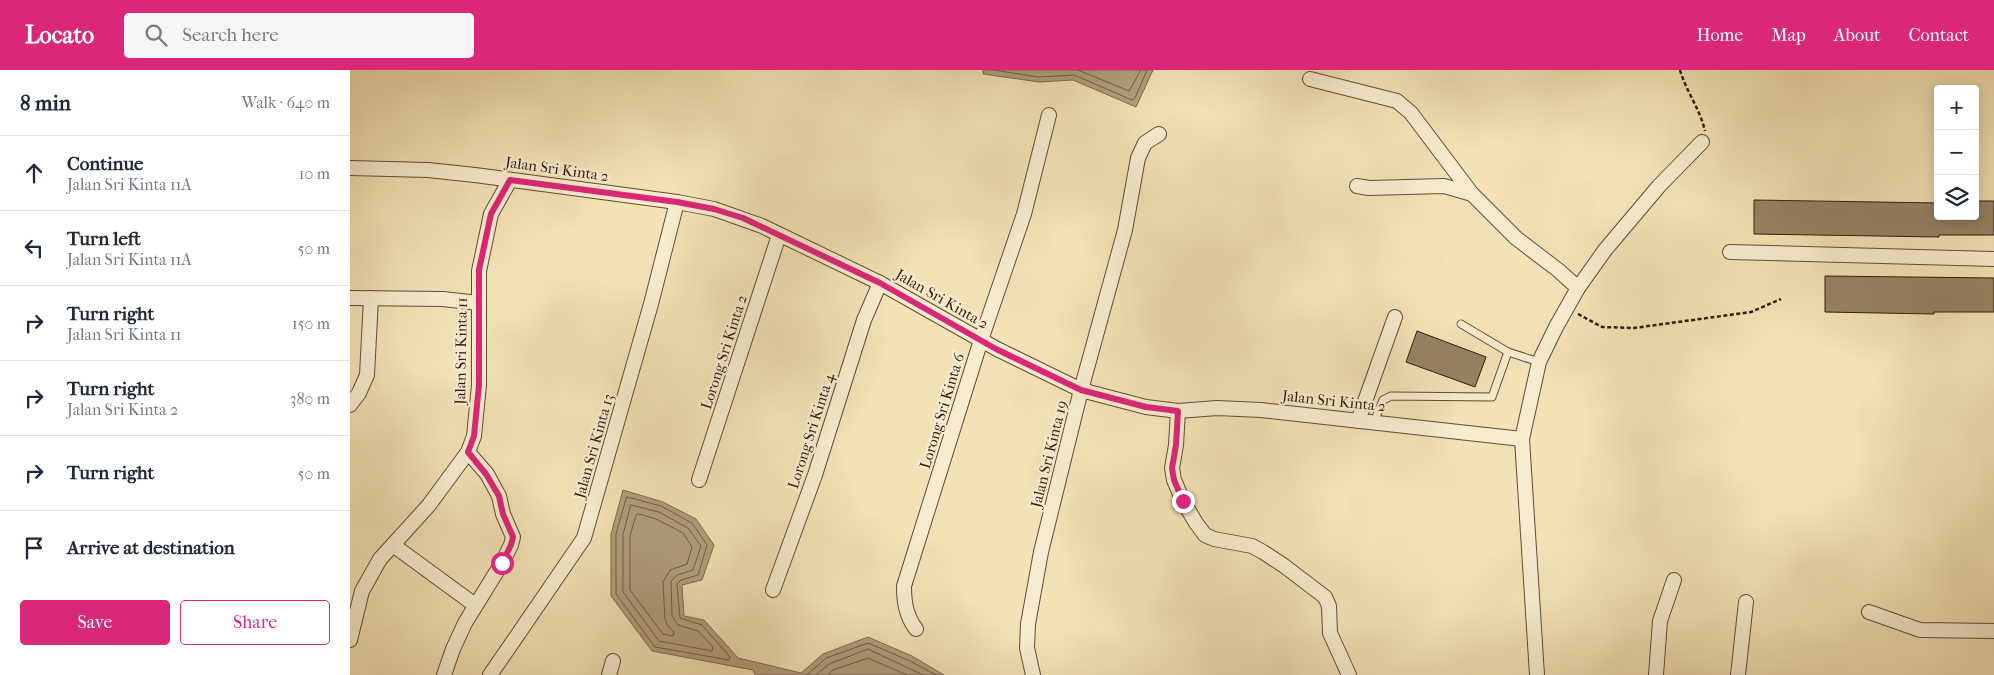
<!DOCTYPE html>
<html lang="en">
<head>
<meta charset="utf-8">
<style>
  body { margin:0; font-family:"IM FELL French Canon",serif; background:#f6f6f7; color:#1f2937 }
  .controls { position:absolute; right:15px; top:15px; display:grid; overflow:hidden; border-radius:5px; box-shadow:0 2px 12px #0003 }
  .controls button { width:45px; height:45px; display:grid; place-items:center; padding:0; border:0; border-bottom:1px solid #e0e1e3; background:#fff; color:#1f2937; font:25px sans-serif }
  .stop { position:absolute; width:15px; height:15px; margin:-11px; border:4px solid #db2777; border-radius:50%; background:#fff }
  .stop.end { background:#db2777; border-color:#fff; box-shadow:0 1px 5px #0008 }
  .list { margin:0; padding:0; list-style:none }
  h2 { display:flex; justify-content:space-between; align-items:center; height:65px; margin:0; padding:0 20px; font-size:21px }
  h2 small { font-size:16px; font-weight:400; color:#747a83 }
  .list li { display:grid; grid-template-columns:32px 1fr auto; gap:15px; align-items:center; box-sizing:border-box; height:75px; padding:0 20px; border-top:1px solid #e0e1e3 }
  .list b { display:block; font-size:19px; white-space:nowrap }
  .list p { margin:0; font-size:16px; white-space:nowrap; color:#747a83 }
  .list em { font-size:16px; font-style:normal; color:#747a83 }
  .actions { display:flex; gap:10px; padding:15px 20px }
  .actions a { flex:1; padding:11px 0; border:1px solid #db2777; border-radius:5px; text-align:center; font-size:18px; color:#db2777 }
  .actions .main { background:#db2777; color:#fff }
  .icon { flex:none; width:28px; height:28px; fill:none; stroke:currentColor; stroke-width:2; stroke-linecap:round; stroke-linejoin:round }
  .map { position:relative; flex:none; width:1644px; height:605px; overflow:hidden }
  header { display:flex; align-items:center; gap:30px; box-sizing:border-box; height:70px; padding:0 25px; background:#db2777; color:#fff }
  header strong { font-size:24px }
  nav { display:flex; gap:28px; margin-inline-start:auto; font-size:18px }
  .search { width:350px; height:45px; background:#f6f6f7; display:flex; align-items:center; gap:12px; box-sizing:border-box; padding:0 18px; border-radius:5px; color:#747a83; font-size:19px }
  main { display:flex }
  aside { flex:1; background:#fff }
  .map>svg:first-child { display:block }
</style>
</head>
<body>
<header>
<strong>Locato</strong>
<div class="search"><svg class="icon" aria-label="search" viewBox="0 0 24 24"><circle cx="10" cy="10" r="6"/><path d="M15 15l6 6"/></svg>Search here</div>
<nav><a>Home</a><a>Map</a><a>About</a><a>Contact</a></nav>
</header>
<main>
<aside>
<h2>8 min<small>Walk · 640 m</small></h2>
<ul class="list">
<li><svg class="icon" aria-label="ahead" viewBox="0 0 24 24"><path d="M12 20V5M6 11l6-6 6 6"/></svg><div><b>Continue</b><p>Jalan Sri Kinta 11A</p></div><em>10 m</em></li>
<li><svg class="icon" aria-label="left" viewBox="0 0 24 24"><path d="M17 20v-9H6M10 6l-5 5 5 5"/></svg><div><b>Turn left</b><p>Jalan Sri Kinta 11A</p></div><em>50 m</em></li>
<li><svg class="icon" aria-label="right" viewBox="0 0 24 24"><path d="M7 20v-9h11M14 6l5 5-5 5"/></svg><div><b>Turn right</b><p>Jalan Sri Kinta 11</p></div><em>150 m</em></li>
<li><svg class="icon" aria-label="right" viewBox="0 0 24 24"><path d="M7 20v-9h11M14 6l5 5-5 5"/></svg><div><b>Turn right</b><p>Jalan Sri Kinta 2</p></div><em>380 m</em></li>
<li><svg class="icon" aria-label="right" viewBox="0 0 24 24"><path d="M7 20v-9h11M14 6l5 5-5 5"/></svg><div><b>Turn right</b></div><em>50 m</em></li>
<li><svg class="icon" aria-label="arrive" viewBox="0 0 24 24"><path d="M6 21V4h12l-3 4 3 4H6"/></svg><div><b>Arrive at destination</b></div></li>
</ul>
<div class="actions"><a class="main">Save</a><a>Share</a></div>
</aside>
<div class="map">
<svg width="1644" height="605" viewBox="0 0 1644 605">
  <rect width="100%" height="100%" fill="#f2e2b5"/>
  <filter id="stains"><feTurbulence type="fractalNoise" baseFrequency=".004" numOctaves="4"/><feColorMatrix values="0 0 0 0 .2 0 0 0 0 .09 0 0 0 0 .02 0 0 0 .5 -.17"/></filter>
  <radialGradient id="worn" r=".72"><stop offset=".6" stop-color="#630" stop-opacity="0"/><stop offset="1" stop-color="#630" stop-opacity=".3"/></radialGradient>
  <!-- water -->
  <g fill="#b19e7c" stroke="#7f694f">
    <path d="M633,0H803L786,37L723,10L689,12L633,4Z"/>
    <path d="M273,420L313,432L346,449L364,475L352,510L332,515L334,546L354,550L388,588L451,603L473,584L518,567L562,586L594,605H405L403,600L302,581L261,526V464Z"/>
  </g>
  <g fill="none" stroke-linecap="round" stroke-linejoin="round">
    <!-- shore -->
    <g stroke="#725c44" stroke-width="1">
      <path d="M643,0L689,7L724,5L782,30L785,28L797,0"/>
      <path d="M728,0L779,21L791,0"/>
      <path d="M277,427L311,436L342,453L357,475L348,505L331,510L327,514L330,548L352,555L380,587L379,590L305,577L266,524V464Z"/>
      <path d="M281,435L309,442L338,458L351,476L343,500L327,505L321,511L322,546L328,555L348,561L363,577L362,581L309,571L273,522V465Z"/>
      <path d="M289,444L306,449L333,463L342,477L337,494L320,500L313,512L315,549L318,556L324,562L323,566L313,564L280,520V466L286,445Z"/>
      <path d="M457,605L476,588L518,573L560,591L586,605"/>
      <path d="M466,605L479,594L518,579L573,605"/>
      <path d="M478,605L483,600L518,588L557,605"/>
    </g>
  </g>
  <!-- building -->
  <g fill="#968264" stroke="#33190c">
    <path d="M1404,130L1588,133V146H1625V131H1644V165H1589V167L1404,164Z"/>
    <path d="M1475,206L1644,208V242H1584V244L1475,242Z"/>
    <path d="M1067,261L1136,287L1125,317L1056,292Z"/>
  </g>
  <g fill="none" stroke-linecap="round" stroke-linejoin="round">
    <defs>
      <g id="lane">
        <path d="M1158,282L1189,292"/>
        <path d="M1024,352L1033,330L1041,326L1142,327L1158,282L1111,254"/>
      </g>
      <g id="street">
        <path d="M960,9L1047,31L1061,43L1122,124"/>
        <path d="M0,98L78,100L125,105L327,132L364,139L412,156L530,213L647,279L731,320L796,337L828,341L867,338L911,340L1172,369"/>
        <path d="M1007,116L1019,118L1094,116L1122,124L1166,168L1208,200L1228,218L1206,257L1189,292L1172,369L1187,605"/>
        <path d="M1380,182L1644,189"/>
        <path d="M1228,218L1255,180L1309,116L1352,72"/>
        <path d="M0,228L93,229L128,233"/>
        <path d="M0,335L9,323L17,305L21,228"/>
        <path d="M828,341L826,375L822,398L824,410L833,431L846,453L855,465L864,469L902,476L913,482L933,495L975,527L979,536L980,563L999,605"/>
        <path d="M1008,351L1045,247"/>
        <path d="M349,410L429,165"/>
        <path d="M43,475L125,535"/>
        <path d="M423,520L465,405L514,250L530,213"/>
        <path d="M1519,542L1570,560L1644,561"/>
        <path d="M566,559C556,546 554,532 554,516L631,270L674,144L699,45"/>
        <path d="M0,570L12,521L30,489L79,435L118,382L124,366L129,315V201L141,144L160,110"/>
        <path d="M94,605L103,579L115,553L152,493L161,475L163,467L153,444L149,426L137,404L118,382"/>
        <path d="M140,605L234,468L301,234L327,132"/>
        <path d="M259,605L263,591"/>
        <path d="M683,605L677,578L678,554L691,482L731,320L775,160L788,88L795,73L809,64"/>
        <path d="M1306,605L1310,551L1324,510"/>
        <path d="M1388,605L1396,532"/>
      </g>
    </defs>
    <!-- lane casing -->
    <use href="#lane" stroke="#634b36" stroke-width="9"/>
    <!-- street casing -->
    <use href="#street" stroke="#634b36" stroke-width="16"/>
    <!-- path -->
    <g stroke="#33190c" stroke-width="2.5" stroke-dasharray="4 2.5" stroke-linecap="butt">
      <path d="M1330,0C1336,21 1350,39 1355,61"/>
      <path d="M1228,244L1252,257L1284,258L1401,242L1431,229"/>
    </g>
    <!-- lane -->
    <use href="#lane" stroke="#f7eccf" stroke-width="7"/>
    <!-- street -->
    <use href="#street" stroke="#f7eccf" stroke-width="14"/>
  </g>
  <g fill="none" stroke-linecap="round" stroke-linejoin="round">
    <!-- route -->
    <path stroke="#db2777" stroke-width="6" d="M152,493L161,475L163,467L153,444L149,426L136,404L118,382L124,366L129,315V200L141,144L160,110L327,132L364,139L393,148L530,213L646,279L731,320L796,337L828,341L826,375L822,398L824,410L833,431"/>
  </g>
  <g text-anchor="middle" stroke-width="4.5" stroke-linejoin="round" paint-order="stroke">
    <!-- street labels -->
    <g font-size="15" fill="#33190c" stroke="#f7eccf">
      <text transform="translate(207 99) rotate(8)" y="5">Jalan Sri Kinta 2</text>
      <text transform="translate(592 229) rotate(30)" y="5">Jalan Sri Kinta 2</text>
      <text transform="translate(111 281) rotate(-89)" y="5">Jalan Sri Kinta 11</text>
      <text transform="translate(374 282) rotate(-72)" y="5">Lorong Sri Kinta 2</text>
      <text transform="translate(984 331) rotate(6)" y="5">Jalan Sri Kinta 2</text>
      <text transform="translate(592 341) rotate(-73)" y="5">Lorong Sri Kinta 6</text>
      <text transform="translate(461 361) rotate(-72)" y="5">Lorong Sri Kinta 4</text>
      <text transform="translate(244 376) rotate(-74)" y="5">Jalan Sri Kinta 13</text>
      <text transform="translate(699 384) rotate(-76)" y="5">Jalan Sri Kinta 19</text>
    </g>
  </g>
  <rect width="100%" height="100%" filter="url(#stains)"/>
  <rect width="100%" height="100%" fill="url(#worn)"/>
</svg>
<div class="controls">
<button>+</button>
<button>−</button>
<button><svg class="icon" aria-label="layers" viewBox="0 0 24 24"><path d="M12 4l9 5-9 5-9-5zM3 14l9 5 9-5"/></svg></button>
</div>
<div class="stop" style="left:152px;top:493px"></div>
<div class="stop end" style="left:833px;top:431px"></div>
</div>
</main>
</body>
</html>
